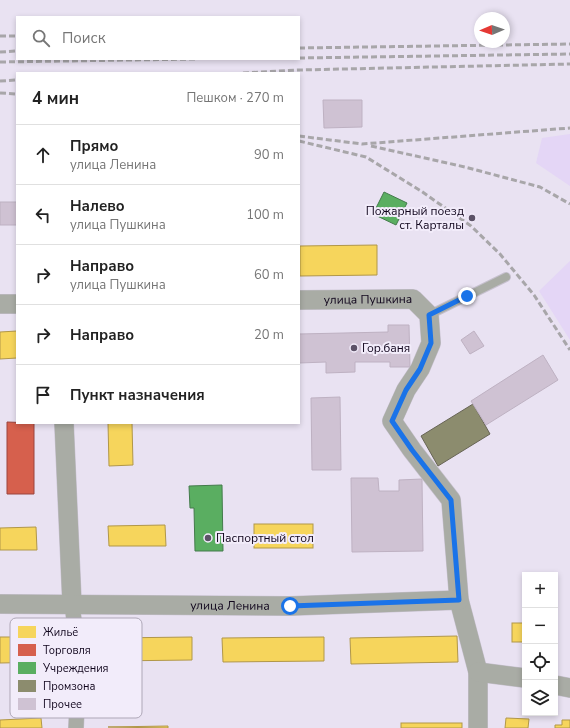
<!DOCTYPE html>
<html lang="ru">
<head>
<meta charset="utf-8">
<style>
  body { margin:0; font-family:"Nunito Sans",sans-serif; background:#f2f2f2; color:#222 }
  .controls { position:absolute; right:12px; bottom:12px; display:grid; overflow:hidden; border-radius:0px; box-shadow:0 2px 6px #0003 }
  .controls button { width:36px; height:36px; display:grid; place-items:center; padding:0; border:0; border-bottom:1px solid #e0e0e0; background:#fff; color:#222; font:20px sans-serif }
  .compass { position:absolute; left:474px; top:12px; width:36px; height:36px; border-radius:50%; background:#fff; box-shadow:0 2px 6px #0003; rotate:268deg }
  .stop { position:absolute; width:12px; height:12px; margin:-9px; border:3px solid #1a73e8; border-radius:50%; background:#fff }
  .stop.end { background:#1a73e8; border-color:#fff; box-shadow:0 1px 4px #0008 }
  .list { margin:0; padding:0; list-style:none }
  h2 { display:flex; justify-content:space-between; align-items:center; height:52px; margin:0; padding:0 16px; font-size:17px }
  h2 small { font-size:13px; font-weight:400; color:#767676 }
  .list li { display:grid; grid-template-columns:26px 1fr auto; gap:12px; align-items:center; box-sizing:border-box; height:60px; padding:0 16px; border-top:1px solid #e0e0e0 }
  .list b { display:block; font-size:15px; white-space:nowrap }
  .list p { margin:0; font-size:13px; white-space:nowrap; color:#767676 }
  .list em { font-size:13px; font-style:normal; color:#767676 }
  .icon { flex:none; width:22px; height:22px; fill:none; stroke:currentColor; stroke-width:2; stroke-linecap:round; stroke-linejoin:round }
  .map { position:relative; flex:none; width:570px; height:728px; overflow:hidden }
  .search { position:absolute; background:#fff; box-shadow:0 2px 6px #0003; left:16px; top:16px; width:284px; height:44px; display:flex; align-items:center; gap:10px; box-sizing:border-box; padding:0 14px; border-radius:0px; color:#767676; font-size:15px }
  .panel { position:absolute; background:#fff; box-shadow:0 2px 6px #0003; left:16px; top:72px; width:284px; height:352px; border-radius:0px }
  .map>svg:first-child { display:block }
</style>
</head>
<body>
<div class="map">
<svg width="570" height="728" viewBox="0 0 570 728">
  <rect width="100%" height="100%" fill="#e9e2f2"/>
  <!-- built -->
  <g fill="#e4d6f6">
    <path d="M570,134V186L536,163L542,138Z"/>
    <path d="M570,261V340L539,291Z"/>
  </g>
  <!-- homes -->
  <g fill="#f6d55c" stroke="#b19749">
    <path d="M377,245V275L300,276V246Z"/>
    <path d="M17,331V367V358L0,359V332Z"/>
    <path d="M108,423H132L133,465L109,466Z"/>
    <rect x="254" y="524" width="59" height="24"/>
    <path d="M165,525L166,546H109L108,526Z"/>
    <path d="M36,527L37,550H0V528Z"/>
    <rect x="512" y="623" width="13" height="19"/>
    <path d="M457,636L458,662L351,664L350,638Z"/>
    <path d="M0,637H52L53,662L0,663Z"/>
    <path d="M192,637V660L110,661V638Z"/>
    <path d="M324,637V661L223,662L222,638Z"/>
    <path d="M41,718L42,728H0V720Z"/>
    <path d="M506,718L529,719L528,728H505Z"/>
    <path d="M562,720H570V728H555V725H562Z"/>
    <rect x="401" y="723" width="61" height="5"/>
    <path d="M168,726V728L108,727Z"/>
  </g>
  <!-- shops -->
  <path fill="#d6604d" stroke="#9b453e" d="M7,422L34,423V494H7Z"/>
  <!-- public -->
  <g fill="#5aae61" stroke="#447b4c">
    <path d="M384,192L407,203L396,225L373,214Z"/>
    <path d="M222,485L223,551H195L194,508H190L189,486Z"/>
  </g>
  <!-- industry -->
  <path fill="#8c8c6e" stroke="#676455" d="M473,404L490,434L438,466L421,436Z"/>
  <!-- building -->
  <g fill="#cfc2d3" stroke="#beb1c2">
    <path d="M323,100H362V127L324,128Z"/>
    <rect x="0" y="202" width="17" height="23"/>
    <path d="M388,325H409L410,367H390V362H355V372L326,373V362L299,363V334L388,332Z"/>
    <path d="M474,331L484,346L470,354L461,340Z"/>
    <path d="M543,355L558,380L486,425L471,401Z"/>
    <path d="M340,397L341,470H312L311,398Z"/>
    <path d="M351,478H378L379,491H399V480L422,479L423,551L352,552Z"/>
  </g>
  <g fill="none" stroke-linecap="round" stroke-linejoin="round">
    <defs>
      <path id="service" d="M429,315L506,277"/>
      <path id="minor" d="M72,604L79,661L76,728"/>
      <g id="tertiary">
        <path id="s1" d="M299,300L413,299L429,315L431,343L420,369L406,390L392,421L412,450L451,500L459,600L478,672V728"/>
        <path d="M0,304H17"/>
        <path d="M64,423L72,604"/>
        <path id="s2" d="M0,604L290,606L459,600"/>
        <path d="M478,672L525,678"/>
        <path d="M555,685L570,688"/>
      </g>
    </defs>
    <!-- service casing -->
    <use href="#service" stroke="#c6c0ce" stroke-width="10"/>
    <!-- minor casing -->
    <use href="#minor" stroke="#c6c0ce" stroke-width="16"/>
    <!-- tertiary casing -->
    <use href="#tertiary" stroke="#c6c0ce" stroke-width="20"/>
    <!-- service -->
    <use href="#service" stroke="#a9aca5" stroke-width="8"/>
    <!-- minor -->
    <use href="#minor" stroke="#a9aca5" stroke-width="15"/>
    <!-- tertiary -->
    <use href="#tertiary" stroke="#a9aca5" stroke-width="19"/>
    <!-- rail -->
    <g stroke="#a8a6a9" stroke-width="3" stroke-dasharray="6 3" stroke-linecap="butt">
      <path d="M0,36H17"/>
      <path d="M299,48L570,44"/>
      <path d="M0,52L17,51"/>
      <path d="M299,58L570,54"/>
      <path d="M0,62L196,59"/>
      <path d="M243,73L299,70L570,64"/>
      <path d="M0,81L17,80"/>
      <path d="M0,93L17,94"/>
      <path d="M299,136L362,144L570,128"/>
      <path d="M299,141L366,157L421,191L471,226L500,254L534,295L570,350"/>
      <path d="M371,146L465,167L540,187L570,204"/>
    </g>
  </g>
  <g fill="none" stroke-linecap="round" stroke-linejoin="round">
    <!-- route -->
    <path stroke="#1a73e8" stroke-width="5" d="M290,606L459,600L451,500L412,450L392,421L406,390L420,369L431,343L429,315L467,296"/>
  </g>
  <!-- markers -->
  <g fill="#5c5267" stroke="#f2ecfa" stroke-width="1.5">
    <circle cx="472" cy="218" r="4"/>
    <circle cx="354" cy="348" r="4"/>
    <circle cx="208" cy="538" r="4"/>
  </g>
  <g text-anchor="middle" stroke-width="4" stroke-linejoin="round" paint-order="stroke">
    <!-- poi labels -->
    <g font-size="12" fill="#10051c" stroke="#f2ecfa" text-anchor="start">
      <text x="464" y="215" text-anchor="end">Пожарный поезд<tspan x="464" dy="14">ст. Карталы</tspan></text>
      <text x="362" y="352">Гор.баня</text>
      <text x="216" y="542">Паспортный стол</text>
    </g>
    <!-- street labels -->
    <g font-size="12" fill="#10051c" stroke="#f2ecfa">
      <text dy="4" stroke="none"><textPath href="#s1" startOffset="69">улица Пушкина</textPath></text>
      <text dy="4" stroke="none"><textPath href="#s2" startOffset="230">улица Ленина</textPath></text>
    </g>
  </g>
  <!-- legend -->
  <rect x="10" y="618" width="132" height="100" rx="6" fill="#f2ecfa" stroke="#aea7b7" stroke-width="1"/>
  <rect x="18" y="626" width="18" height="12" fill="#f6d55c"/>
  <rect x="18" y="644" width="18" height="12" fill="#d6604d"/>
  <rect x="18" y="662" width="18" height="12" fill="#5aae61"/>
  <rect x="18" y="680" width="18" height="12" fill="#8c8c6e"/>
  <rect x="18" y="698" width="18" height="12" fill="#cfc2d3"/>
  <g font-size="11" fill="#10051c">
    <text x="43" y="636">Жильё</text>
    <text x="43" y="654">Торговля</text>
    <text x="43" y="672">Учреждения</text>
    <text x="43" y="690">Промзона</text>
    <text x="43" y="708">Прочее</text>
  </g>
</svg>
<div class="controls">
<button>+</button>
<button>−</button>
<button><svg class="icon" aria-label="locate" viewBox="0 0 24 24"><circle cx="12" cy="12" r="6"/><path d="M12 2v4M12 18v4M2 12h4M18 12h4"/></svg></button>
<button><svg class="icon" aria-label="layers" viewBox="0 0 24 24"><path d="M12 4l9 5-9 5-9-5zM3 14l9 5 9-5"/></svg></button>
</div>
<svg class="compass" viewBox="-18 -18 36 36"><path d="M0-13l5 13h-10z" fill="#e53935"/><path d="M0 13l5-13h-10z" fill="#767676"/></svg>
<div class="stop" style="left:290px;top:606px"></div>
<div class="stop end" style="left:467px;top:296px"></div>
<div class="search"><svg class="icon" aria-label="search" viewBox="0 0 24 24"><circle cx="10" cy="10" r="6"/><path d="M15 15l6 6"/></svg>Поиск</div>
<section class="panel">
<h2>4 мин<small>Пешком · 270 m</small></h2>
<ul class="list">
<li><svg class="icon" aria-label="ahead" viewBox="0 0 24 24"><path d="M12 20V5M6 11l6-6 6 6"/></svg><div><b>Прямо</b><p>улица Ленина</p></div><em>90 m</em></li>
<li><svg class="icon" aria-label="left" viewBox="0 0 24 24"><path d="M17 20v-9H6M10 6l-5 5 5 5"/></svg><div><b>Налево</b><p>улица Пушкина</p></div><em>100 m</em></li>
<li><svg class="icon" aria-label="right" viewBox="0 0 24 24"><path d="M7 20v-9h11M14 6l5 5-5 5"/></svg><div><b>Направо</b><p>улица Пушкина</p></div><em>60 m</em></li>
<li><svg class="icon" aria-label="right" viewBox="0 0 24 24"><path d="M7 20v-9h11M14 6l5 5-5 5"/></svg><div><b>Направо</b></div><em>20 m</em></li>
<li><svg class="icon" aria-label="arrive" viewBox="0 0 24 24"><path d="M6 21V4h12l-3 4 3 4H6"/></svg><div><b>Пункт назначения</b></div></li>
</ul>
</section>
</div>
</body>
</html>
